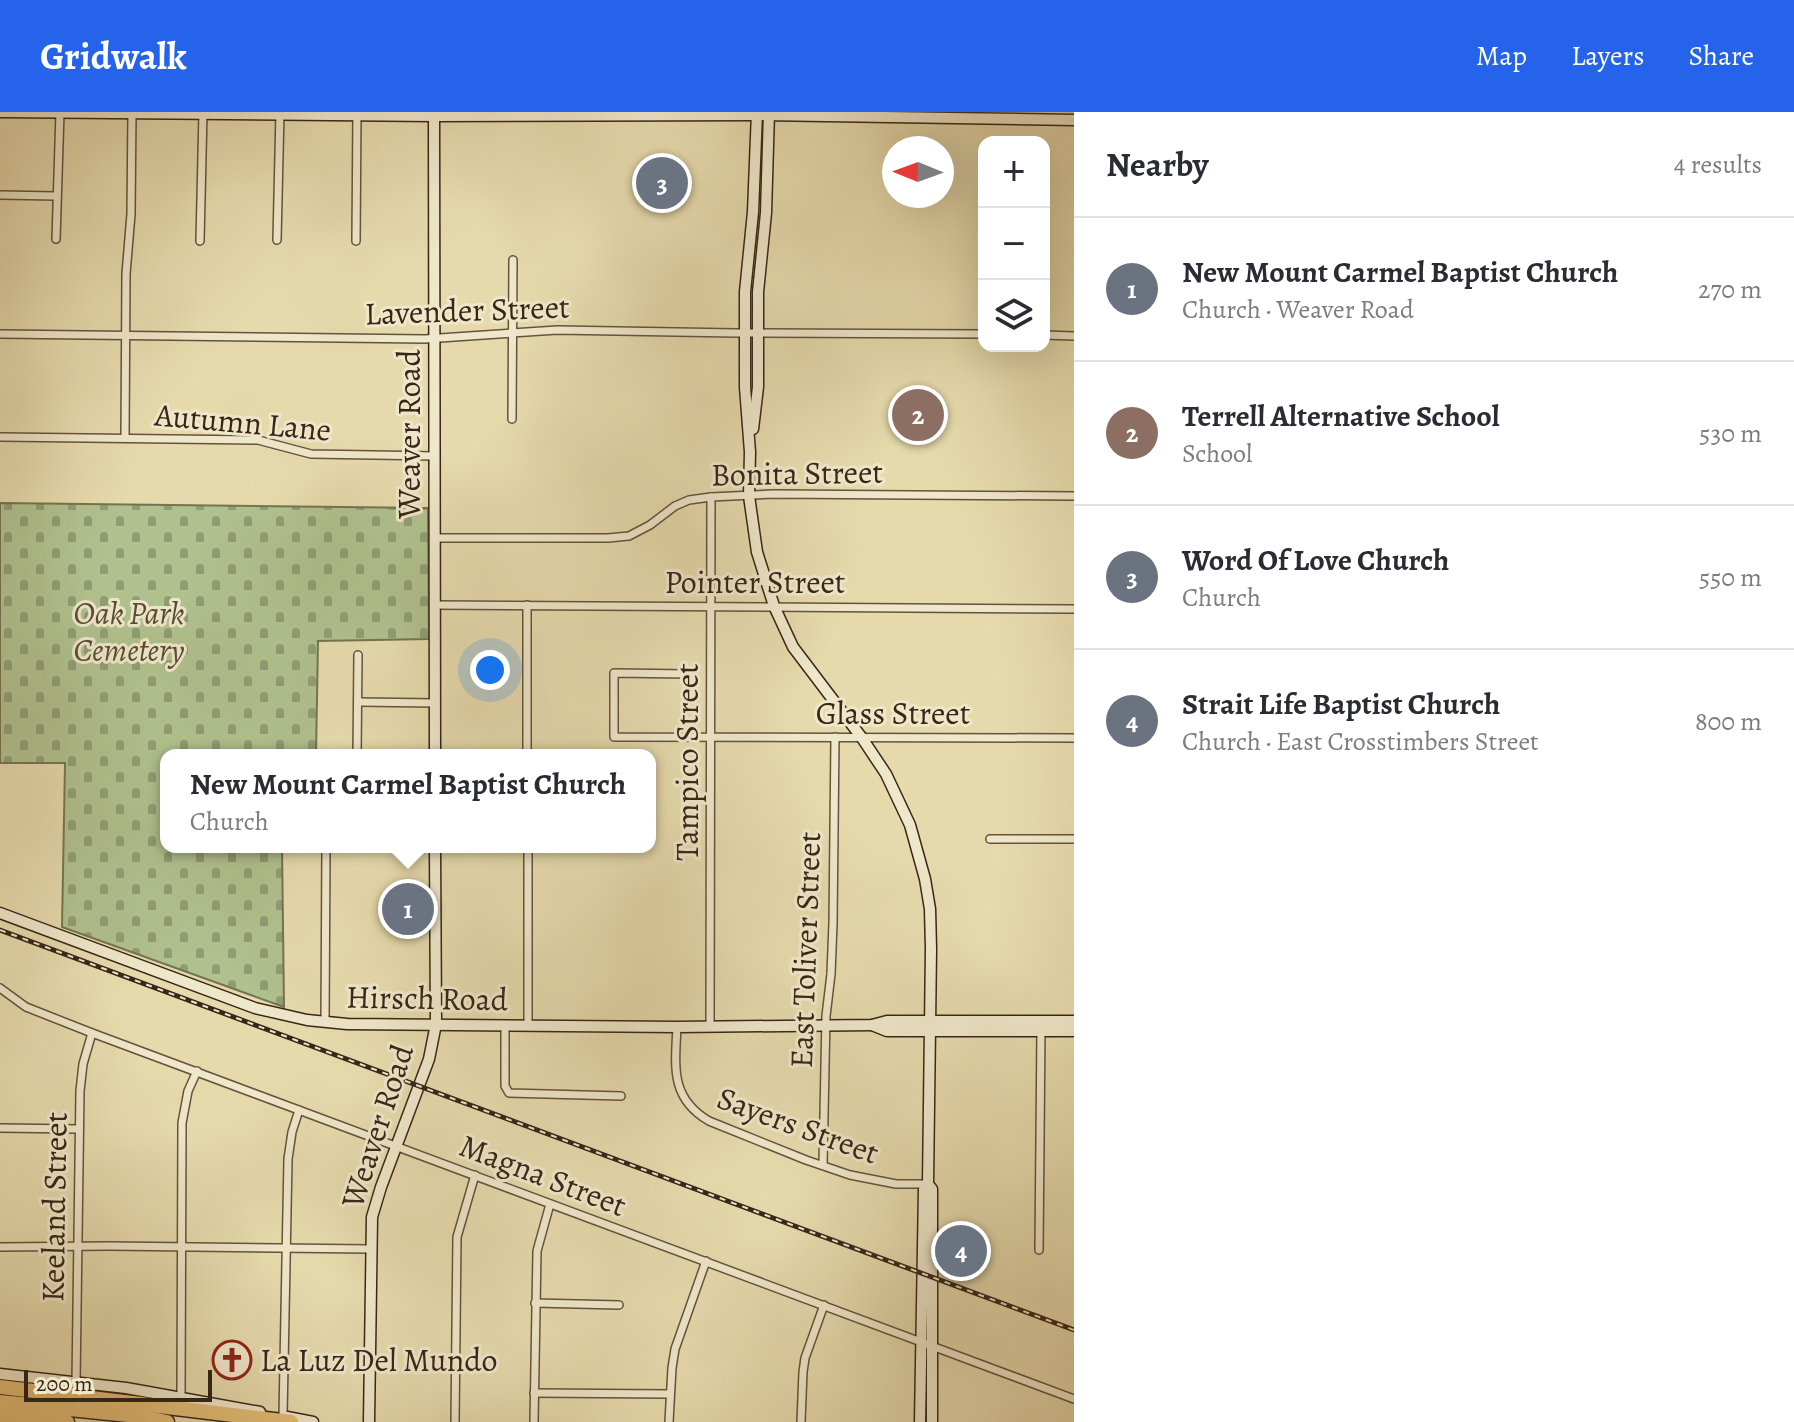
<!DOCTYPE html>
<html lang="en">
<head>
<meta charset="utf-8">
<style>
  body { margin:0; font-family:Alegreya,serif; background:#f7f7f7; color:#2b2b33 }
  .controls { position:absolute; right:24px; top:24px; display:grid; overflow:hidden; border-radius:16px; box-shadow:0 8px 32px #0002 }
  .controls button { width:72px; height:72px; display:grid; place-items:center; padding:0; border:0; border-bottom:2px solid #e1e1e2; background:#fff; color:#2b2b33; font:40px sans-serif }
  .compass { position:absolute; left:882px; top:24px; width:72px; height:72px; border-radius:50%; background:#fff; box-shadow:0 8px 32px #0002; rotate:271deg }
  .scale { position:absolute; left:24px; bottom:20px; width:188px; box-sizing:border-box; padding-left:8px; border:4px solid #382617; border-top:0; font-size:22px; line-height:28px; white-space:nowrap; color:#382617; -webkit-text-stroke:6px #efe7ca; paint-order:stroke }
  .you { position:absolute; left:490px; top:558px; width:28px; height:28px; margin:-20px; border:6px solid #fff; border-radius:50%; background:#1a73e8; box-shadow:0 0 0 12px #1a73e833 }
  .badge { display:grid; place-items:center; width:52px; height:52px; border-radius:50%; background:#2563eb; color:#fff; font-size:26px; font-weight:700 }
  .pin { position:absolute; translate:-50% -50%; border:4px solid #fff; box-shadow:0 2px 8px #0006 }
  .popup { position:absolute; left:160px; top:637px; width:496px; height:104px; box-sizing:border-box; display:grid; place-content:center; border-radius:16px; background:#fff; filter:drop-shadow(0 2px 6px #0005); font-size:26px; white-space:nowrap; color:#7c7c81 }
  .popup b { font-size:30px; color:#2b2b33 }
  .popup::after { content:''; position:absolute; left:50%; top:100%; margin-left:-16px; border:16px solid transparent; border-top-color:#fff }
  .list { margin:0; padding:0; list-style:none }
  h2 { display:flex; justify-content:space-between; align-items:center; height:104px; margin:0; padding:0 32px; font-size:34px }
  h2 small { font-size:26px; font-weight:400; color:#7c7c81 }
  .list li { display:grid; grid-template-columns:52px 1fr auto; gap:24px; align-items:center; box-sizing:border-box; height:144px; padding:0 32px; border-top:2px solid #e1e1e2 }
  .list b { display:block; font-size:30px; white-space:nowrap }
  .list p { margin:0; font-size:26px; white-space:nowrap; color:#7c7c81 }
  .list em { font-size:26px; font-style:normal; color:#7c7c81 }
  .icon { flex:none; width:44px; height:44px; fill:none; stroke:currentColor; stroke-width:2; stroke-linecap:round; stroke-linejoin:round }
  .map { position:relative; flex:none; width:1074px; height:1310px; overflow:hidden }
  header { display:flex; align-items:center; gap:48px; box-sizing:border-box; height:112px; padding:0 40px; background:#2563eb; color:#fff }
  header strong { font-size:38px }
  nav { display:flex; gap:44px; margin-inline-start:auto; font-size:28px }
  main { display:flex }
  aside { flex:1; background:#fff }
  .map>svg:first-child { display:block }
</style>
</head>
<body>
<header>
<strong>Gridwalk</strong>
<nav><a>Map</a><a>Layers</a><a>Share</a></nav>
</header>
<main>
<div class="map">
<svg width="1074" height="1310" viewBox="0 0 1074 1310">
  <defs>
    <pattern id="cemetery-stones" width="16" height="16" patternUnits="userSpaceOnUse" patternTransform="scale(2)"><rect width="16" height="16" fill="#b0c18e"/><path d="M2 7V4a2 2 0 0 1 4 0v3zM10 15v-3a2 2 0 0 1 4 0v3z" fill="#909d73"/></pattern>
  </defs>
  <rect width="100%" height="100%" fill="#e6daad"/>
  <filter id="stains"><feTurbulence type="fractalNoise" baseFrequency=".0025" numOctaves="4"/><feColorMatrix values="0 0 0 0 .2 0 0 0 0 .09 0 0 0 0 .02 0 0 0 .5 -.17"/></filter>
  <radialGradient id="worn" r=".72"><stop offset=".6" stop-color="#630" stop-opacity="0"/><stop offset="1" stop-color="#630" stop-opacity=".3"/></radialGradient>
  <!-- cemetery -->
  <path fill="url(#cemetery-stones)" stroke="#747452" stroke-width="2" d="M0,391L428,396L429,527L318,529L316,643H166V735H282L284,895L62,815L65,651H0Z"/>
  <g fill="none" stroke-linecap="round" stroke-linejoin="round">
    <defs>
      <g id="street">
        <path d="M0,83L56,84"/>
        <path d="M56,127L60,0"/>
        <path d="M277,128L280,0"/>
        <path d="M200,129L203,0"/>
        <path d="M356,129L357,0"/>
        <path d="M0,222L425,227L557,218L736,221L984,222"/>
        <path d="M1044,223L1074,224"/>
        <path d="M512,307L513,148"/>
        <path d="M0,325L258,328L311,342L435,344"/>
        <path d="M125,326L126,162L131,102L132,0"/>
        <path d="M435,426H608L629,424L650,413L675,394L689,388L711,385L774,382L1074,384"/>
        <path d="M435,493L1074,497"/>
        <path d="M527,493V643"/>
        <path d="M690,562L614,561V625L1074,626"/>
        <path d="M358,590L435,591"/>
        <path d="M357,643L358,543"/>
        <path d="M990,727H1074"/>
        <path d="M528,735V913"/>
        <path d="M0,876L26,895L92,921L1074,1287"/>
        <path d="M325,910L326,735"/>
        <path d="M505,914V974L509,981L621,984"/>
        <path d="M677,915C675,955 670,986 709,1009L806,1048L850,1063L896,1072H928"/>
        <path d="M710,915L711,385"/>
        <path d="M0,1016L78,1017"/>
        <path d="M823,1053L826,904L831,862L833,811L835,625"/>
        <path d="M0,1135L109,1134L370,1137"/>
        <path d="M1039,1138L1041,916"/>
        <path d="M535,1191L619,1193"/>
        <path d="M76,1270L80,979L83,952L92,921"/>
        <path d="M534,1281L670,1282"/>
        <path d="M181,1285L182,1011L188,979L197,959"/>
        <path d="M283,1304L288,1047L292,1020L299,998"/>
        <path d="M455,1310L457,1125L475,1063"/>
        <path d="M534,1310L537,1139L550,1092"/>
        <path d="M669,1310L672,1256L675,1237L706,1149"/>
        <path d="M801,1310L803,1260L805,1246L824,1193"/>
      </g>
      <g id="secondary">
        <path d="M0,0L434,4L757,3L1074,8"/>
        <path d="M434,0L435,643"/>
        <path d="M757,0L753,100L745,180V275L750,340L749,384L757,440L774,494L793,535L862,626L886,662L910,713L925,767L930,797L931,837L928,1072L924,1077L920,1310"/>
        <path d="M753,317L758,275V180L766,101L769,0"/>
        <path d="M0,801L255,896L307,908L347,912L677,915L872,913L887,909H1074"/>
        <path d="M872,913L887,919H1074"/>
        <path d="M928,1072L932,1077V1310"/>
        <path d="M0,1262L126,1276L260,1300"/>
        <path d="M287,1305L313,1310"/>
        <path d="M369,1310L372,1105L381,1075L429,947L436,912L435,735"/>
      </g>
      <g id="highway">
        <path d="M0,1275L291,1310"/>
        <path d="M0,1290L138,1304L167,1310"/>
        <path d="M0,1303L67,1310"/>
      </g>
    </defs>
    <!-- street casing -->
    <use href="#street" stroke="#64533c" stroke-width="10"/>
    <!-- secondary casing -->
    <use href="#secondary" stroke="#382617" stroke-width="13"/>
    <!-- highway casing -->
    <use href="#highway" stroke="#382617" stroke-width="17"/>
    <!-- street -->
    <use href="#street" stroke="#efe7ca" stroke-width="7"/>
    <!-- secondary -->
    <use href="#secondary" stroke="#efe7ca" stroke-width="10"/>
    <!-- highway -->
    <use href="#highway" stroke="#e3bd76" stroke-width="14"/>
    <defs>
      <path id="rail" d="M0,818L1074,1218"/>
    </defs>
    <!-- rail casing -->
    <use href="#rail" stroke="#382617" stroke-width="5"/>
    <!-- rail -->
    <use href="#rail" stroke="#efe7ca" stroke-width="2" stroke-dasharray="6" stroke-linecap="butt"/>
  </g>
  <!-- icons -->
  <defs>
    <symbol id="church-ring" viewBox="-11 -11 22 22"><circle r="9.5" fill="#efe7ca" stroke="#8f2418" stroke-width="1.5"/><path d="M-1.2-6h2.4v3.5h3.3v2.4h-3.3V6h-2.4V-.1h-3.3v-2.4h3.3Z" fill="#8f2418"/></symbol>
  </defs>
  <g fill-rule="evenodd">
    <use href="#church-ring" x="210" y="1226" width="44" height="44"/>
  </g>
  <g text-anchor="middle" stroke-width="6" stroke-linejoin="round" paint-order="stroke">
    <!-- street labels -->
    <g font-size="32" fill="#382617" stroke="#efe7ca">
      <text transform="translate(467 198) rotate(-2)" y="11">Lavender Street</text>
      <text transform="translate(243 310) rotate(5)" y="11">Autumn Lane</text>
      <text transform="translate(409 322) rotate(-90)" y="11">Weaver Road</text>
      <text transform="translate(797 361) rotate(-1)" y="11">Bonita Street</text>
      <text x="755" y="481">Pointer Street</text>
      <text x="893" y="612">Glass Street</text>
      <text transform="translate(687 650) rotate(-90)" y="11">Tampico Street</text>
      <text transform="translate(805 838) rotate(-88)" y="11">East Toliver Street</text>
      <text transform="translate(427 886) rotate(1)" y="11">Hirsch Road</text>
      <text transform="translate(798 1013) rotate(20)" y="11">Sayers Street</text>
      <text transform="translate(377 1014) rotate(-72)" y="11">Weaver Road</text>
      <text transform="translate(543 1063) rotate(21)" y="11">Magna Street</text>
      <text transform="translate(54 1095) rotate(-89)" y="11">Keeland Street</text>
    </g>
    <!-- park labels -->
    <g font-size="32" font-style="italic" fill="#564d35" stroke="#efe7ca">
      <text x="129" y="512">Oak Park<tspan x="129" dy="37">Cemetery</tspan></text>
    </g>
    <!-- poi labels -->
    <g font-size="32" fill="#382617" stroke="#efe7ca" text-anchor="start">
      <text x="260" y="1259">La Luz Del Mundo</text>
    </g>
  </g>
  <rect width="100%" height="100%" filter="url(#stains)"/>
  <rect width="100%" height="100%" fill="url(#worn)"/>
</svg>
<div class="controls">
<button>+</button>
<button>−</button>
<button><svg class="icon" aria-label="layers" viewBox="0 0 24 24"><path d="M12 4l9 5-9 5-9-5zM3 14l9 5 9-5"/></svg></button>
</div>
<svg class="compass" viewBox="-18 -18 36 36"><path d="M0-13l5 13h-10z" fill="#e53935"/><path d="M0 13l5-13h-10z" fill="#7c7c81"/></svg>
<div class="scale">200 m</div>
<div class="you"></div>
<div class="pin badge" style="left:408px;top:797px;background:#6b7280">1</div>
<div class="popup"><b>New Mount Carmel Baptist Church</b>Church</div>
<div class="pin badge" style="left:918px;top:303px;background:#8d6e63">2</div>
<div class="pin badge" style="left:662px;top:71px;background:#6b7280">3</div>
<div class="pin badge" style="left:961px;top:1139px;background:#6b7280">4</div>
</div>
<aside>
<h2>Nearby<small>4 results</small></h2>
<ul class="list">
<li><span class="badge" style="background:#6b7280">1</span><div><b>New Mount Carmel Baptist Church</b><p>Church · Weaver Road</p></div><em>270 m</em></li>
<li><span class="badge" style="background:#8d6e63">2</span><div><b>Terrell Alternative School</b><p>School</p></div><em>530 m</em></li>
<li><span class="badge" style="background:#6b7280">3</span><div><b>Word Of Love Church</b><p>Church</p></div><em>550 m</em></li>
<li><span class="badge" style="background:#6b7280">4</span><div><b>Strait Life Baptist Church</b><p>Church · East Crosstimbers Street</p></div><em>800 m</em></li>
</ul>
</aside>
</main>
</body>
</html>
